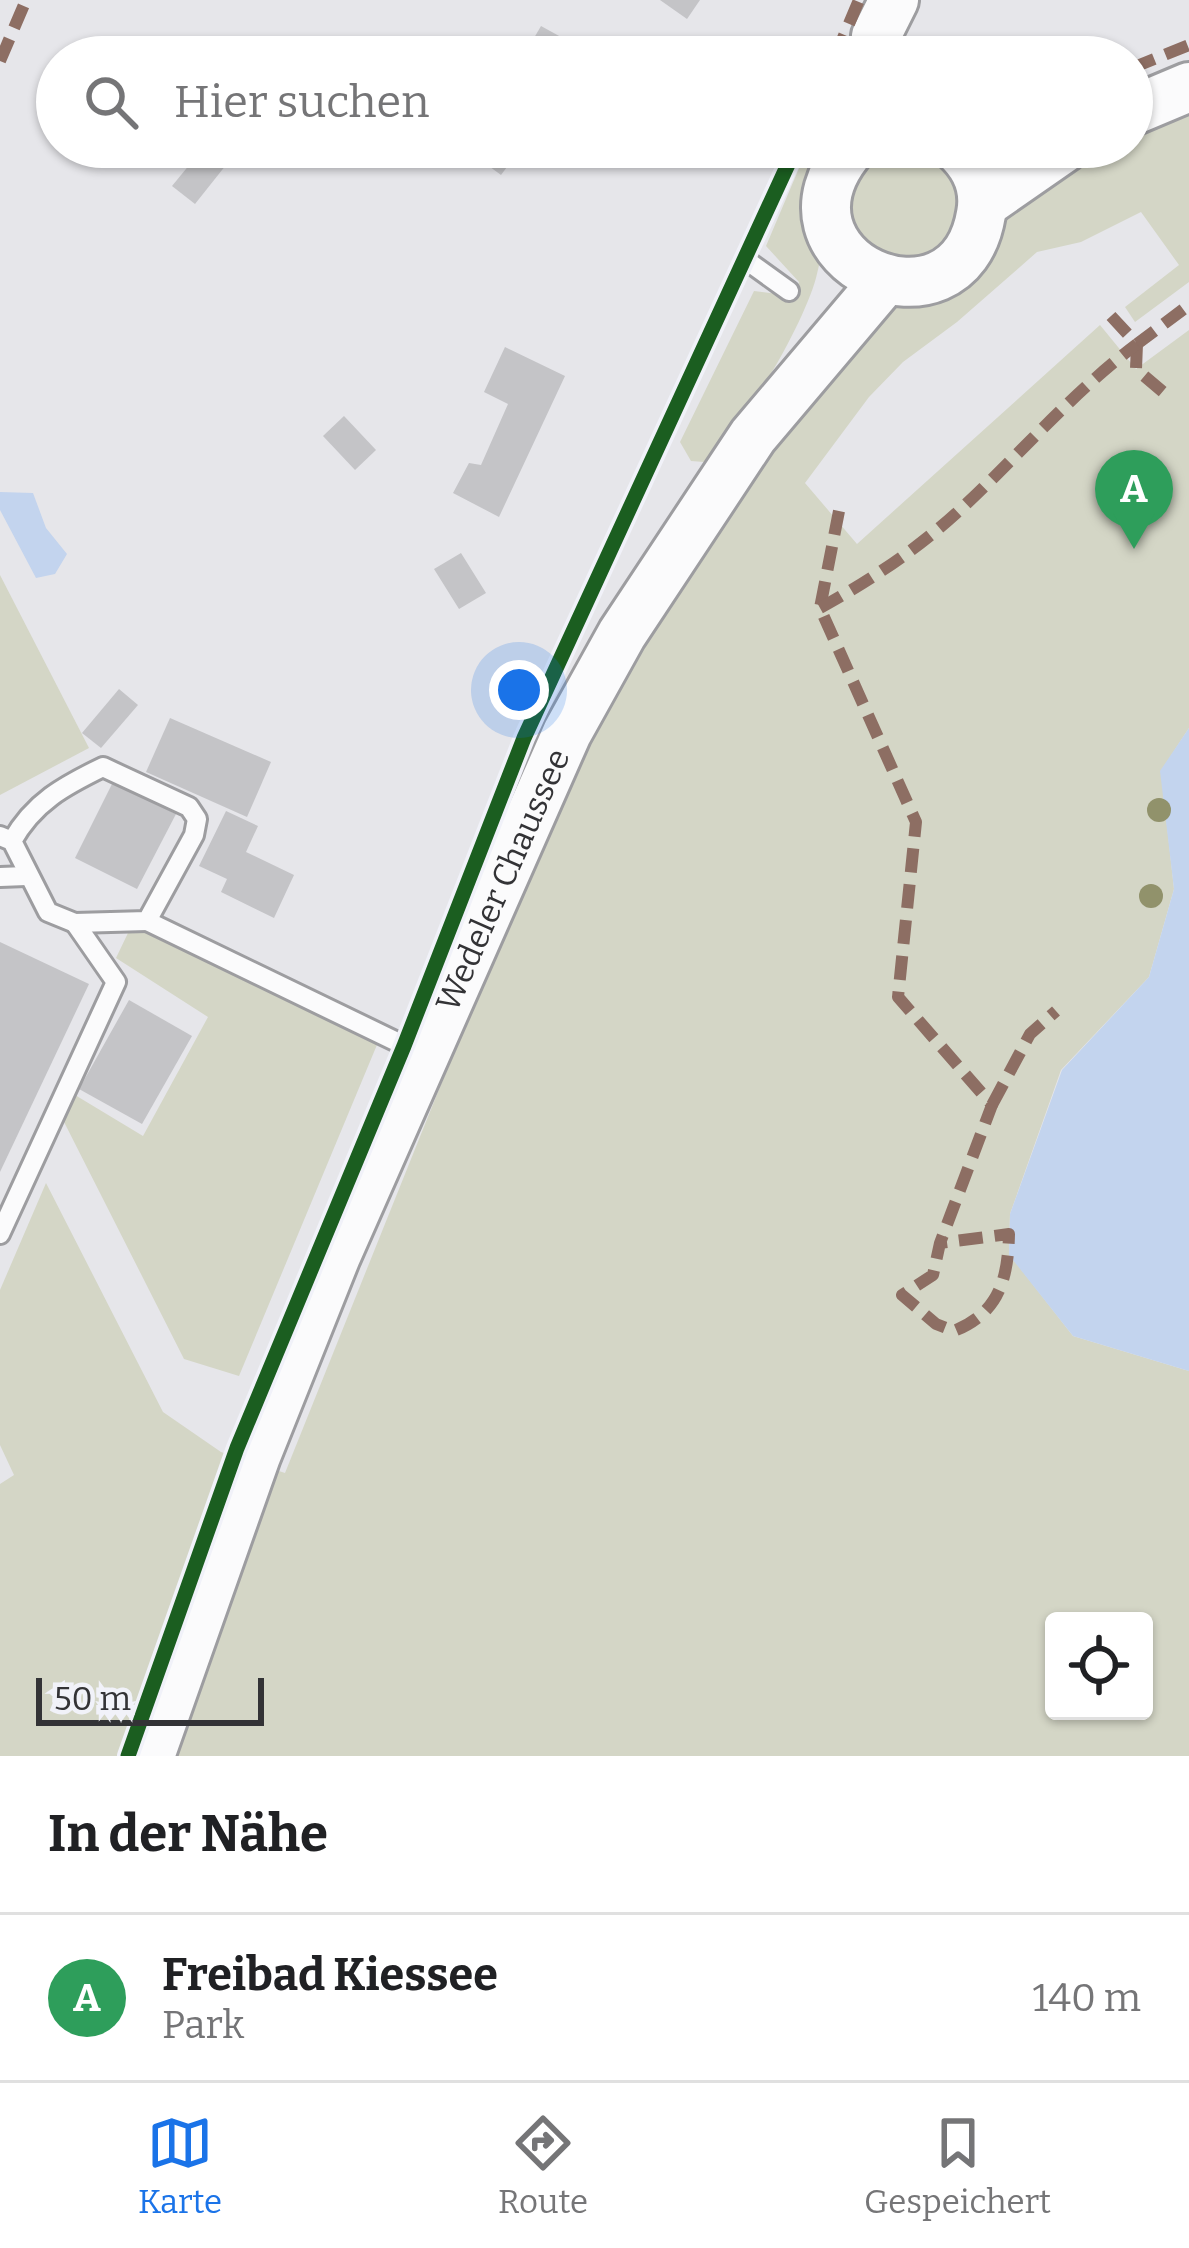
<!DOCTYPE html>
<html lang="de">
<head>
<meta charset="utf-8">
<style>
  body { margin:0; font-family:Bitter,serif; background:#f6f6f6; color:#202124 }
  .controls { position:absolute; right:36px; bottom:36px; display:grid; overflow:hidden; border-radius:12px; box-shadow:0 3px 9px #0004 }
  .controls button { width:108px; height:108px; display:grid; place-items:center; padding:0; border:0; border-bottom:3px solid #e0e0e0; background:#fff; color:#202124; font:60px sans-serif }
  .scale { position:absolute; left:36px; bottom:30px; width:228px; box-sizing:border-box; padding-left:12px; border:6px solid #333336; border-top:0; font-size:33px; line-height:42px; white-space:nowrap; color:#333336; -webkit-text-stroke:9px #f1f2f9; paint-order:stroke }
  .you { position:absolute; left:519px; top:690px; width:42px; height:42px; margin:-30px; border:9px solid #fff; border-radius:50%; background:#1a73e8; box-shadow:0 0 0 18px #1a73e833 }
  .badge { display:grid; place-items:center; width:78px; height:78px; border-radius:50%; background:#1a73e8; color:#fff; font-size:39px; font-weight:700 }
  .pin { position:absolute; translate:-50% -99px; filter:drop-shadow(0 3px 6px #0008) }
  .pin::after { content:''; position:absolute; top:63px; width:42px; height:36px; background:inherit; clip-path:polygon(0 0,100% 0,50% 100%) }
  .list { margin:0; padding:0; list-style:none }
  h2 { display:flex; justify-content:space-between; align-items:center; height:156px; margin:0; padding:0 48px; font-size:51px }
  h2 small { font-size:39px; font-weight:400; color:#757577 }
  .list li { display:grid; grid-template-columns:78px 1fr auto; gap:36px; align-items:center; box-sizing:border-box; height:168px; padding:0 48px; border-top:3px solid #e0e0e0 }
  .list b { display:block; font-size:45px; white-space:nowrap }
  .list p { margin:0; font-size:39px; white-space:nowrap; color:#757577 }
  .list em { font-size:39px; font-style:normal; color:#757577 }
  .icon { flex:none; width:66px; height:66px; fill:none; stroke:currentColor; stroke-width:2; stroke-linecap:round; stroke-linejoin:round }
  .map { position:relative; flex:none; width:1189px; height:1756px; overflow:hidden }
  .search { position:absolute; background:#fff; box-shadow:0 3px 9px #0004; left:36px; right:36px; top:36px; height:132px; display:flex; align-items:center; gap:30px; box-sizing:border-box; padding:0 42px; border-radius:66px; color:#757577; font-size:45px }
  .sheet { height:324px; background:#fff }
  nav { display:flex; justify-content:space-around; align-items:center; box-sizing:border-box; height:168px; border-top:3px solid #e0e0e0; background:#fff; font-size:33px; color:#757577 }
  nav a { display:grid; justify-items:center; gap:6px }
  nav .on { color:#1a73e8 }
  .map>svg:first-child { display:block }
</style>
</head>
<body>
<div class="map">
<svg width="1189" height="1756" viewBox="0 0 1189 1756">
  <rect width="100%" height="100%" fill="#e6e6ea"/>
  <!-- green -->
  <g fill="#d4d6c6" fill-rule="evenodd">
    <path d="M1189,106V282L1135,322L1125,307L1179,265L1141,212L1081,242L1037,252L957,322L903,362L869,397L805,483L857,544L1100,325L1136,369L1189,330V728L1161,771L1174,889L1149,977L1061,1070L1010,1214L1009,1254L1073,1336L1189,1371V1756H0V1484L14,1475L0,1445V1290L46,1183L163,1412L221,1452L285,1473L572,758L676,579L865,317L994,225L1044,174L1098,147H1132V130ZM1054,1621H1144V1711H1054Z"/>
    <path d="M808,147H832C826,189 827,237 816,278C802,328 743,429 704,462L691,461L680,442L754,291L794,296L799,282L766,246Z"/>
    <path d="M885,147C938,147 943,150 966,197L943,253L903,267L852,237L848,181L873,152Z"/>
    <path d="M0,575L89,748L0,795Z"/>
    <path d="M139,910L384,1028L239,1376L184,1359L62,1118L75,1095L143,1136L208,1017L116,958Z"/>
  </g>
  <!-- water -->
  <g fill="#c3d4ee">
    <path d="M0,492L33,493L46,528L67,554L55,574L36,578L0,510Z"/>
    <path d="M1189,728V1371L1073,1336L1009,1255L1010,1214L1062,1070L1149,977L1174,889L1160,771Z"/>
  </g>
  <!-- building -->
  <g fill="#c4c4c7">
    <path d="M660,0H700L687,19Z"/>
    <path d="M541,26L590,53L587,57H523Z"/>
    <path d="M213,45L214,57H141L140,54Z"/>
    <path d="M204,147L226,165L195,204L172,186Z"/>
    <path d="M463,147H522L501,175Z"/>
    <path d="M505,347L565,376L499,517L453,493L469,463L481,465L508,404L484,392Z"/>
    <path d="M344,416L376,450L355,470L323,436Z"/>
    <path d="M461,553L486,593L459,609L434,569Z"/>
    <path d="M119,689L138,705L101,748L82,733Z"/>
    <path d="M170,718L271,762L247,817L146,772Z"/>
    <path d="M113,782L176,814L137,889L75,858Z"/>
    <path d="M226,811L258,826L246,852L294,875L274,918L221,892L227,879L199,866Z"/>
    <path d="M0,942L89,984L0,1172Z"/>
    <path d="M129,1000L192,1036L142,1124L79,1089Z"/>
  </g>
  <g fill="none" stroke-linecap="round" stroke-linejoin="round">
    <defs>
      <g id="lane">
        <path d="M746,260L789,291"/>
        <path d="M0,836L12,841L48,912L75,923L147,921L194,835L197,819L189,807L103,767C64,786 34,802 12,841"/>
        <path d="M0,877L26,876"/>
        <path d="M147,921L424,1055"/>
        <path d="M0,1234L116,982L75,923"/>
      </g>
      <g id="secondary">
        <path d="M874,57L876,36L894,0"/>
        <path d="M1132,111L1189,87"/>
        <path d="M852,147C755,261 959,348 981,214C986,188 975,164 956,147"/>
        <path d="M983,204L1065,147"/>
        <path id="s1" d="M150,1756L256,1456L336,1256L567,733L622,634L753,436L885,280"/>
      </g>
    </defs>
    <!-- lane casing -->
    <use href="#lane" stroke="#9d9da0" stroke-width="24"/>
    <!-- secondary casing -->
    <use href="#secondary" stroke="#9d9da0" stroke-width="54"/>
    <!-- lane -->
    <use href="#lane" stroke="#fbfbfc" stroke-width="18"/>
    <!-- secondary -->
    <use href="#secondary" stroke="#fbfbfc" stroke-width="48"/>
    <!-- quiet -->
    <g stroke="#8d6e63" stroke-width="12" stroke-dasharray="24 12" stroke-linecap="butt">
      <path d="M835,57L859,0"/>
      <path d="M0,61L26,0"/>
      <path d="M1132,68L1189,45"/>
      <path d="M1111,316L1137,344L1189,305"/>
      <path d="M1137,344L1136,369L1169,397"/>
      <path d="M839,511L820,608L916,822L898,997L992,1105L940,1243L933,1275L902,1295L936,1324L954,1331C999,1313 1008,1279 1009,1234L940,1243"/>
      <path d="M820,608C871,580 919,548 962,508C1021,453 1072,393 1137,344"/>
      <path d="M992,1105L1030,1034L1056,1011"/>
    </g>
    <defs>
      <path id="cycleway" d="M128,1756L237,1448L404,1046L524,738L796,147"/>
    </defs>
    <!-- cycleway casing -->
    <use href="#cycleway" stroke="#f1f2f9" stroke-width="22"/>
    <!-- cycleway -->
    <use href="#cycleway" stroke="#1b5e20" stroke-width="15"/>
  </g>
  <!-- trees -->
  <g fill="#91926b">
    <circle cx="1159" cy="810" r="12"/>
    <circle cx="1151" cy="896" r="12"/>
  </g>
  <g text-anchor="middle" stroke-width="12" stroke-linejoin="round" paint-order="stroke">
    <!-- street labels -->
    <g font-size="33" fill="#333336" stroke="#f1f2f9">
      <text dy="12" stroke="none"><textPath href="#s1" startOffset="945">Wedeler Chaussee</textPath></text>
    </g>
  </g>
</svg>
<div class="controls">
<button><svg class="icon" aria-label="locate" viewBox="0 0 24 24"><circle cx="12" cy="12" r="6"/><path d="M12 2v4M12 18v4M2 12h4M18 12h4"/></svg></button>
</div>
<div class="scale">50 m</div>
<div class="you"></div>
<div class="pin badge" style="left:1134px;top:549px;background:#2e9e5b">A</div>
<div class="search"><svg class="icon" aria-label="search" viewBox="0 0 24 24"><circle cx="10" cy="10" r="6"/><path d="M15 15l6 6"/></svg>Hier suchen</div>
</div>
<section class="sheet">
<h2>In der Nähe<small></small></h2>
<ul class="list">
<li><span class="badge" style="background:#2e9e5b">A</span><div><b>Freibad Kiessee</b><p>Park</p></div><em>140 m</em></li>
</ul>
</section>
<nav>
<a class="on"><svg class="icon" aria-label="map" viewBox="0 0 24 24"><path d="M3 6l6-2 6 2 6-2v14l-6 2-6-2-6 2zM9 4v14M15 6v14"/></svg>Karte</a>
<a><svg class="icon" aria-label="directions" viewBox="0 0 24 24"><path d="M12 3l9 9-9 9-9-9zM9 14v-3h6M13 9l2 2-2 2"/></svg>Route</a>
<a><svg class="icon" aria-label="saved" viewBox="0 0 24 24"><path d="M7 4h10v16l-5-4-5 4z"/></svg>Gespeichert</a>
</nav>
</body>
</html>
